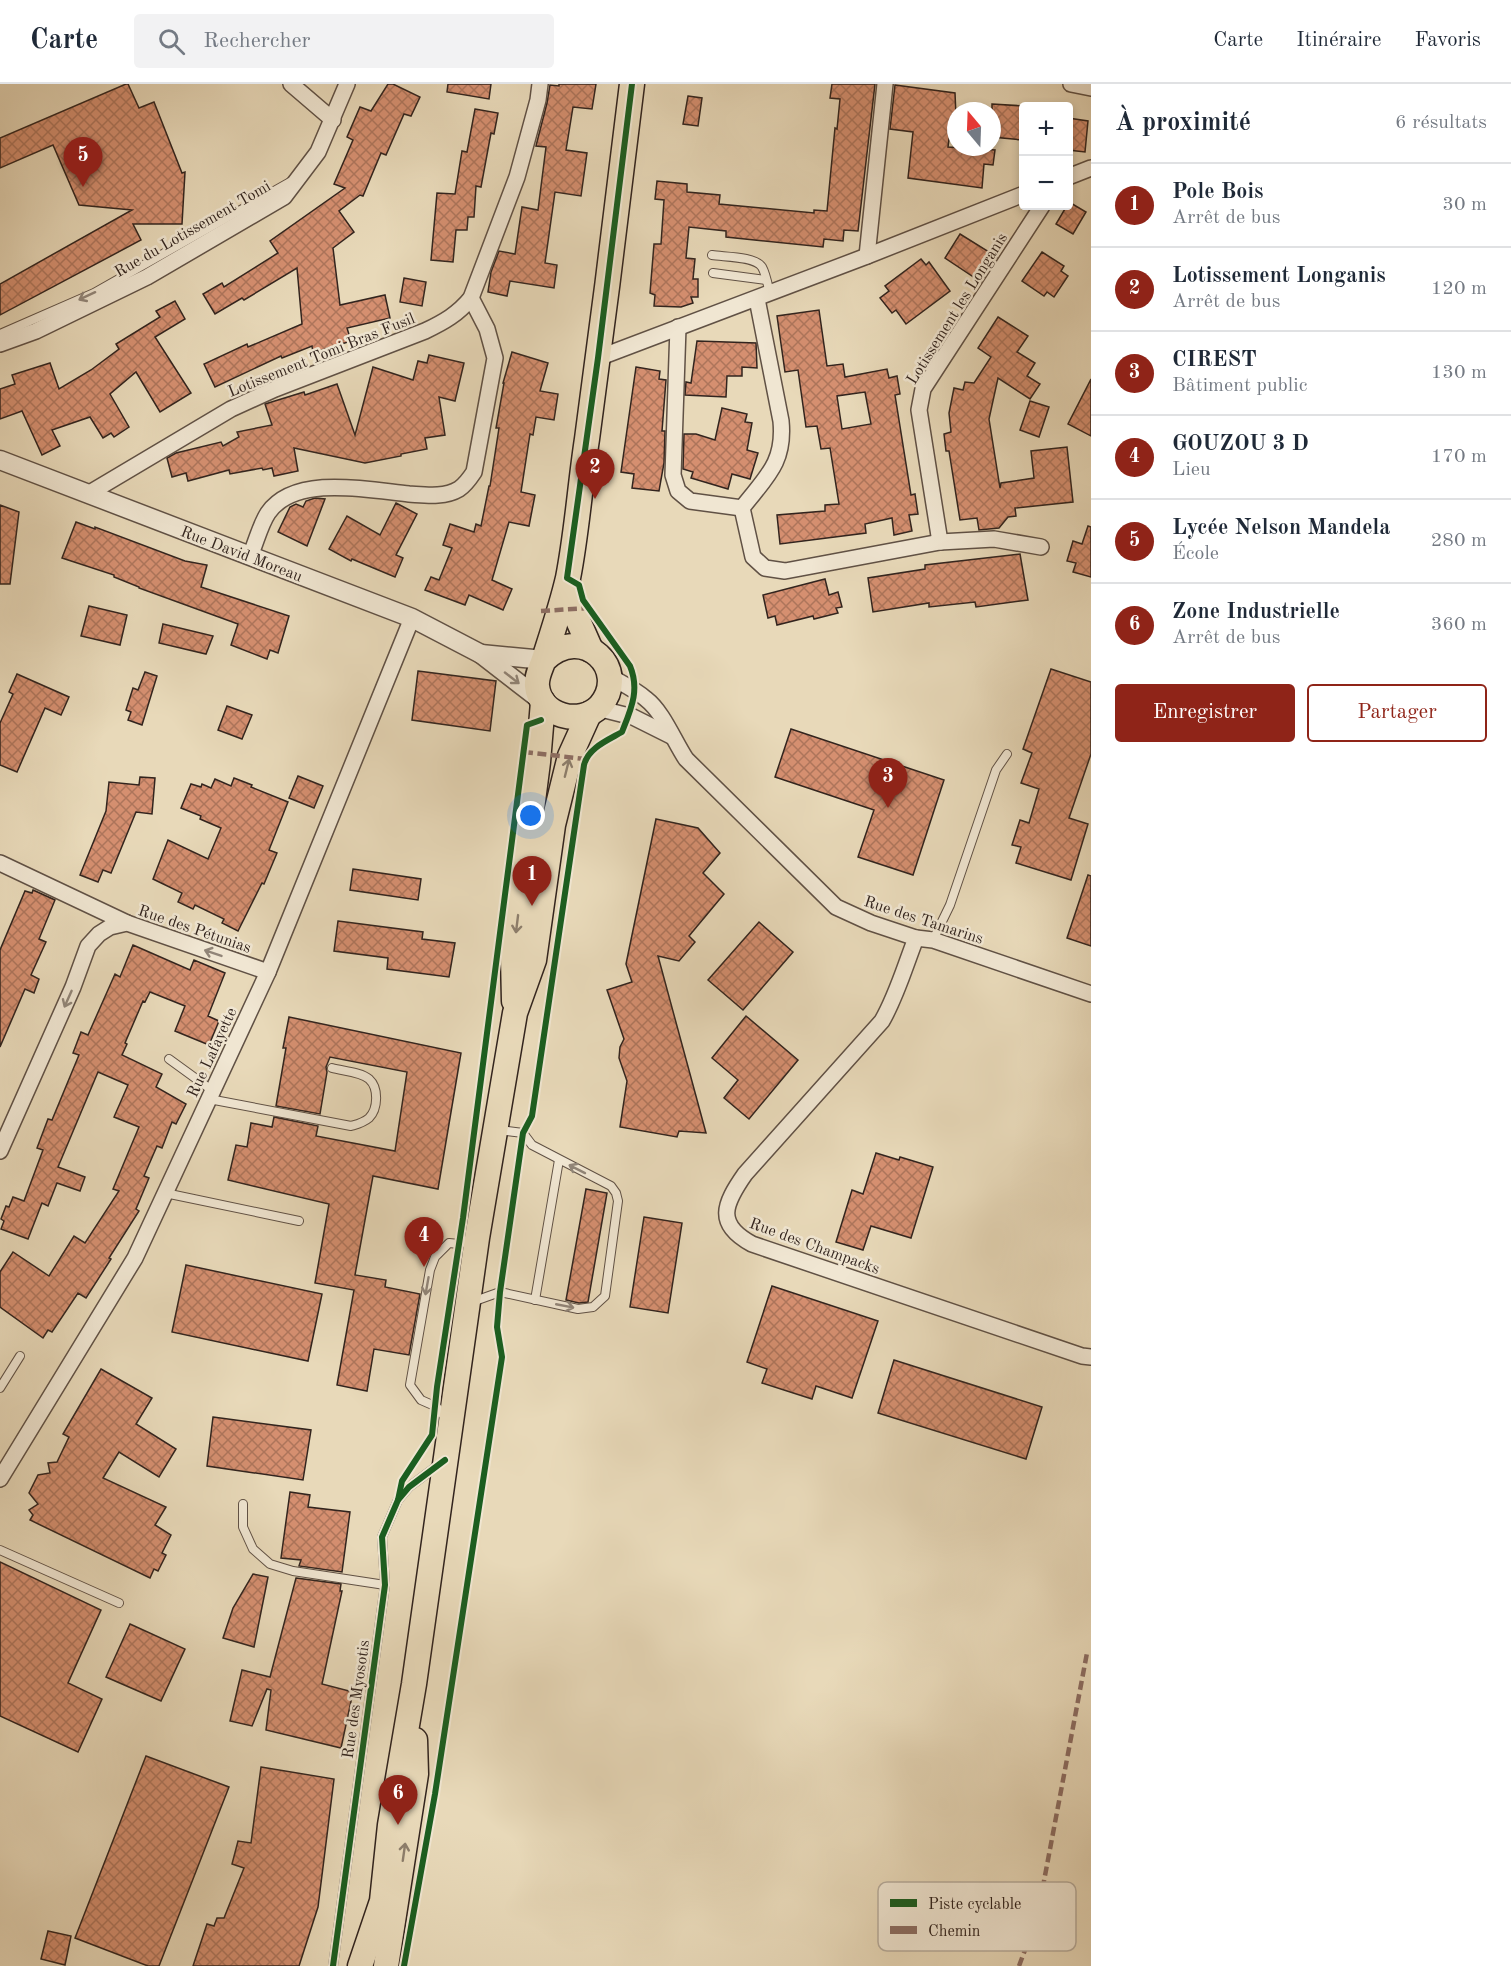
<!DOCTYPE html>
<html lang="fr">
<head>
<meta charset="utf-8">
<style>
  body { margin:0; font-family:"Old Standard TT",serif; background:#f2f2f3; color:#1f2937 }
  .controls { position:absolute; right:18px; top:18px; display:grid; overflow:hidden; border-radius:6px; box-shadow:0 3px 9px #0003 }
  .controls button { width:54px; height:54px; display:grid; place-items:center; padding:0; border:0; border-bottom:2px solid #e0e1e3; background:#fff; color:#1f2937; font:30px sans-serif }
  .compass { position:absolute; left:947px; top:18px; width:54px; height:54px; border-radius:50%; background:#fff; box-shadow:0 3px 9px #0003; rotate:341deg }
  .you { position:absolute; left:531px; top:732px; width:21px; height:21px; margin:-15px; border:4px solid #fff; border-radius:50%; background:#1a73e8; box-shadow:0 0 0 9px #1a73e833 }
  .badge { display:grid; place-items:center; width:39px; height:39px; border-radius:50%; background:#8f2418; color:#fff; font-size:20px; font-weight:700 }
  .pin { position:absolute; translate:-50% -50px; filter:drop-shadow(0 2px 3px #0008) }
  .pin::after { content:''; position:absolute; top:32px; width:21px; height:18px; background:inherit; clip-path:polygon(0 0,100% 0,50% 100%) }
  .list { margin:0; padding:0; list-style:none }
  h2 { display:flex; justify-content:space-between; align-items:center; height:78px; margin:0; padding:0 24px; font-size:26px }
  h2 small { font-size:20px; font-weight:400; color:#747a83 }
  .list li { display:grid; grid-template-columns:39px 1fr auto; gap:18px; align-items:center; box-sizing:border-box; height:84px; padding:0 24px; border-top:2px solid #e0e1e3 }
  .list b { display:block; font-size:22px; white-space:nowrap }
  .list p { margin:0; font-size:20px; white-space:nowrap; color:#747a83 }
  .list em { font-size:20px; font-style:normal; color:#747a83 }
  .actions { display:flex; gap:12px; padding:18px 24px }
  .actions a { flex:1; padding:14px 0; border:2px solid #8f2418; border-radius:6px; text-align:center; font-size:21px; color:#8f2418 }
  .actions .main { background:#8f2418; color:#fff }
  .icon { flex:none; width:33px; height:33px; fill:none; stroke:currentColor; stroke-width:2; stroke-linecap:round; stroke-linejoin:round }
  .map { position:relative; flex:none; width:1091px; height:1882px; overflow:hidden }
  header { display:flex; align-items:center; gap:36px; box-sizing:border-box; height:84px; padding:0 30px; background:#fff; border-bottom:2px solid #e0e1e3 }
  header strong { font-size:28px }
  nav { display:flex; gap:33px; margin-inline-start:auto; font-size:21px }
  .search { width:420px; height:54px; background:#f2f2f3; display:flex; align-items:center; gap:15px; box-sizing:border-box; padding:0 21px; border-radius:6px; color:#747a83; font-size:22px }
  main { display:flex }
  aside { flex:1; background:#fff }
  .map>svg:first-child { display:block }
</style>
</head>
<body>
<header>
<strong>Carte</strong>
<div class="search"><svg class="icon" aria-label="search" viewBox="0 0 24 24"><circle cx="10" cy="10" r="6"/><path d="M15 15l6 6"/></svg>Rechercher</div>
<nav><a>Carte</a><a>Itinéraire</a><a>Favoris</a></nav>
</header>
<main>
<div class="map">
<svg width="1091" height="1882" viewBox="0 0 1091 1882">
  <defs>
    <pattern id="building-cross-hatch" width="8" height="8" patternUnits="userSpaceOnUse" patternTransform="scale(1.5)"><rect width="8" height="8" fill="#d58f70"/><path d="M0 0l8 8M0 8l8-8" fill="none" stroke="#ad755b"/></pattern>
  </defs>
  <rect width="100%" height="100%" fill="#e8d9b9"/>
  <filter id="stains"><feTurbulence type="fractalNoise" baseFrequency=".00333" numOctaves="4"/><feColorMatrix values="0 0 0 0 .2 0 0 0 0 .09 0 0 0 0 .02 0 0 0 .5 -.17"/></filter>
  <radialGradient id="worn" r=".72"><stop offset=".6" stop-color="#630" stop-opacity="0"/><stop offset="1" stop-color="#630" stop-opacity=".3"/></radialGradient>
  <!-- building -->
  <g fill="url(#building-cross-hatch)" stroke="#32241e" stroke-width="1.5" fill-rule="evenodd">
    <path d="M126,0H128L139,24L154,18L182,89L185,88L182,140H133L141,156L0,231V200L132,126L79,121L53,61L0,84V54Z"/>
    <path d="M388,0H393L420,13L411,32L404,30L386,71L381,69L363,112L360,111L339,127L354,148L333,164L340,221L385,211L390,234L347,244L351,257L313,269L312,262L282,274L281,272L215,303L204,280L247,260L248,263L302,240L297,184L244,216L242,214L215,230L203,210L222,199L224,203L278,169L270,157L345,104L334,100L353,56L347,53L360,23L371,27Z"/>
    <path d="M448,0H491L489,15L447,8Z"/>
    <path d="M559,0H596L592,25L573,23L566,66L587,69L581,112L555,108L545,179L557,181L554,204L510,197L507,212L488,208L491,188L499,167L515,170L522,123L538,126L546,63L536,62L537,58L547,19L550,1L559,2Z"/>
    <path d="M832,0H875L858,147L844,146L843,157L824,155L823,163L726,153V147L689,143L686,174L695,175L693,195H698V213H691L693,219L681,223L654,222L655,211L650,209L654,160H661L664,116L655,115L657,97L687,100V108L720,111L719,120L814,129V126L827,127L835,44L837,45L840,15L830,14Z"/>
    <path d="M895,1L955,9L956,32L952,31L948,63L995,66L993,81L984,80L982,104L908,94L913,48L890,45Z"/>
    <path d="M688,12L702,14L698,42L683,40Z"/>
    <path d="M992,20L1024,22L1022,56L992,53Z"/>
    <path d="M475,25L498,29L494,50L491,49L481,103L476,102L474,133H468L467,146H456L453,178L431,176L437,109L455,110L462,67L467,68Z"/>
    <path d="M1068,34L1088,37L1085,68L1068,66Z"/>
    <path d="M1069,118L1086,128L1073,150L1056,140Z"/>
    <path d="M960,150L997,173L981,198L945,174Z"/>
    <path d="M1042,168L1064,182L1061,187L1068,192L1054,213L1047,208L1044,212L1022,197Z"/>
    <path d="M921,175L926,181L929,178L950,207L906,240L896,226L892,229L880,214L889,207L885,202Z"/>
    <path d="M404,194L426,198L422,222L400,218Z"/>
    <path d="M175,217L185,235L155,253L191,309L160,328L136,288L110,310L129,343L114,353L111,349L103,354L90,333L52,346L60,362L42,371L22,327L0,335V305L15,300L12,291L50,279L59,305L91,286L119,265L116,260L160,233L156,227Z"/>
    <path d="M819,226L827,282L843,280L845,293L887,285L889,294L897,292L900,310L895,311L911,411L915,410L918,430L909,431L912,447L894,451L892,434L865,440L866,449L780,460L777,431L825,427V421L839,420L830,364L821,365L817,342L806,343L798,286L785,288L777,232ZM865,308L871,340L842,345L837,312Z"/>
    <path d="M998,233L1028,252L1017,268L1035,279L1027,292L1040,300L1030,315L998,294L989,335L1000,404L1001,399L1034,394L1031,367L1067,363L1073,418L1015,424L1016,432L1008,433L999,444L979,446L977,434L960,436L949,367H946L944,350L951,348L949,329L954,304L963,306L965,298L974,299L991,273L978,264Z"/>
    <path d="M697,257L756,259L757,284L742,283V292H727L726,313L685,311L686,298L691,299Z"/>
    <path d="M512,268L548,279L540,307L558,310L554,336L536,333L533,351L530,350L521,408L535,411L529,442L509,438L492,496L512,505L503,526L469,511L465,521L425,506L431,493L439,496L452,464L443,461L450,440L474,448L476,440L481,442L489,402H490L499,344H496L504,299H503Z"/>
    <path d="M429,271L464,279L455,317L439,313L445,351L425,354L427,365L401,370V372L365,379L294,364L298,387L274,392L272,384L263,386L262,384L230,390L229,386L188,397L186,389L172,393L167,374L176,369L221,358L223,362L239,353L237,348L272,341L265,320L304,308L305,311L337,300L355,351L373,283L413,296L418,277L427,279Z"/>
    <path d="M636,283L660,287L659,295L666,296L662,347H665L664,379L659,407L632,404L634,390L621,388Z"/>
    <path d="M1091,295V352L1068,340Z"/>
    <path d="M1030,317L1049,323L1039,353L1020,346Z"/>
    <path d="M722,324L747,330L745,338L752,339L747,366L758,369L750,395L732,390L728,405L691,394L693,388L683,385L684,350H696L715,356Z"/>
    <path d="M315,414L325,415L307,462L278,448L290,423L296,420L303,423L306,417Z"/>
    <path d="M396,419L417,430L396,471L403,474L395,493L352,475L351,477L329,465L347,432L380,451Z"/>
    <path d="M0,421L19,428L10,500H0Z"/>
    <path d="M76,438L95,445V443L185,477L207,481L201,503L289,532L278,569L270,566L267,575L231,561L238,540L139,504V503L114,493V491L62,474Z"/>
    <path d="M1088,442L1091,443V493L1073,488L1076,479L1067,477L1073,457L1082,460Z"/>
    <path d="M1020,470L1028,516L976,523L975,518L929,523V519L873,528L868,494L925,485V481Z"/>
    <path d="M825,495L829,511L838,508L842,523L836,524L838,529L814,535L813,532L777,541L775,532L768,534L763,511Z"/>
    <path d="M89,522L127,531L120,561L81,552Z"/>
    <path d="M163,540L213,552L206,570L159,559Z"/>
    <path d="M1051,585L1091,598V670L1069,734L1088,740L1071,796L1016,779L1021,763L1012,761L1020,736L1029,739L1039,705L1021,699L1032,669L1023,665Z"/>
    <path d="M418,587L496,597L490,647L412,636Z"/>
    <path d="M145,588L157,592L142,641L128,636L131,628L126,626L133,604L138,606Z"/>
    <path d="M17,590L69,613L61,631L45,624L17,688L0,681V639L13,610L9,608Z"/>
    <path d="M227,622L252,631L242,655L218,646Z"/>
    <path d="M791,645L944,696L913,791L858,773L874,726L775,693Z"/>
    <path d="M298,692L323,702L314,724L289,714Z"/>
    <path d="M140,693L155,694L152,730L136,728L111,789L103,786L98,798L80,791L106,727L109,698L139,701Z"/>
    <path d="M234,694L252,701L251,703L288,718L269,766L277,769L264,800L262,799L238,847L222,839L224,835L195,821L193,825L178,818L182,809L153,795L168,756L208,775L221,744L200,735L201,732L181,724L191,700L201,703L202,700L211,704L215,695L231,702Z"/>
    <path d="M656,735L698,744L720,769L703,789L724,810L689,852L695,858L679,877L658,872L706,1049L679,1047L677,1053L620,1043L627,997L619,974L620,963L624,955L607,906L632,898L626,880Z"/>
    <path d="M353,785L421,795L418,816L350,806Z"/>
    <path d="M1088,791L1091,792V862L1067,854Z"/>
    <path d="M33,806L55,816L39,855L46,858L31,891L39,895L34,909L25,905L0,963V866L25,807L32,809Z"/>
    <path d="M338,837L423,848L422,855L455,859L449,893L387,885L388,874L334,867Z"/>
    <path d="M759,838L793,868L743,926L708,896Z"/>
    <path d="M133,861L190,886L194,876L225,889L208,932L219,937L209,961L175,947L185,922L150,908L145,918L143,917L125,959L127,960L122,971L162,990L156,1003L186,1020L176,1040L172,1038L162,1064L157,1062L144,1092L149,1094L136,1125L139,1127L109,1174L111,1175L86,1214L78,1209L52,1248L48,1246L43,1254L0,1223V1188L13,1168L49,1192L74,1152L85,1159L119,1107L113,1105L139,1043L114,1033L128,1001L98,988L58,1083L85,1093L80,1107L57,1099L48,1122L42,1119L28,1155L1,1145L4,1137L1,1135L6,1122L9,1123L13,1113L24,1117L43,1066L37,1064L48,1035L52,1036L79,971L73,969L81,948L88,951L115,890L120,893Z"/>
    <path d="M746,932L798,976L749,1035L724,1014L738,996L712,974Z"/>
    <path d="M289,933L461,969L438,1105L373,1092L355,1191L386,1196L385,1203L420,1210L409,1271L374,1265L367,1307L337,1301L354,1206L315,1199L329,1120L228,1096L236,1061L247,1063L251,1039L272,1043L274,1033L318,1042L316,1052L395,1067L407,988L330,973L326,983L327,988L320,1030L276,1022L286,964H283Z"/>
    <path d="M876,1069L899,1076L900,1073L933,1083L911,1154L871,1142L863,1166L836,1158L852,1106L863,1110Z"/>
    <path d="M586,1105L607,1109L588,1218L579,1219L566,1216Z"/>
    <path d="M644,1133L682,1139L668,1229L630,1223Z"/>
    <path d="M186,1181L322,1210L308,1277L172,1248Z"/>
    <path d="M772,1202L878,1237L852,1314L816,1302L812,1315L762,1299L767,1285L747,1278Z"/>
    <path d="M894,1276L1042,1323L1026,1375L878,1329Z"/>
    <path d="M101,1285L152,1314L136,1340L176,1365L159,1393L119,1368L103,1394L166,1423L155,1441L171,1451L162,1469L166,1471L158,1487L154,1485L150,1494L30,1436L33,1431L29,1426L38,1420L29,1409L38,1391L50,1389L48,1379L57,1378L69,1353L63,1350Z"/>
    <path d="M213,1333L311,1346L303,1396L207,1382Z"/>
    <path d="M290,1408L310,1411L308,1423L350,1428L342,1488L299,1482L301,1476L281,1474Z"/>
    <path d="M0,1478L101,1526L68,1599L102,1615L78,1668L0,1632Z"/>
    <path d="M253,1490L268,1493L254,1563L223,1554L233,1524Z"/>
    <path d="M296,1494L341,1500L340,1507H342L322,1600L353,1608L341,1664L266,1646L271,1606L267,1605L252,1642L230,1637L242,1586L270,1593Z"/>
    <path d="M130,1540L185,1565L161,1617L106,1593Z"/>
    <path d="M146,1672L229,1703L159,1882H148L75,1854Z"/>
    <path d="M261,1683L334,1695L318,1823L299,1882H193L207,1840L214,1842L217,1834H224L244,1784L232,1780L238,1757L251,1759Z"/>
    <path d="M48,1847L71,1852L65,1881L41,1875Z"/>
  </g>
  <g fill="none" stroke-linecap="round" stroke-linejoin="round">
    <defs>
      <g id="service">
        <path d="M712,171C724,173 755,172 762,183C766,190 768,202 770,210"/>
        <path d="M713,189L766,196"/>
        <path d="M0,250L94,209L290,98"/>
        <path d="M933,856L950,821L996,686L1007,670"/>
        <path d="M169,975L213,1007"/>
        <path d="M209,1015L351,1042C358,1040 363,1039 369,1034C378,1025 379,1004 369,995C361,988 343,987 332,984"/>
        <path d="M165,1109L299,1137"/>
        <path d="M535,1216L559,1076"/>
        <path d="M472,1218L500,1208L578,1225L593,1223L605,1212L618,1117L616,1109L611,1102L532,1061L523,1049L499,1046"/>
        <path d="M0,1304L20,1272"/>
        <path d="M445,1334L437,1323L421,1316L410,1301L430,1186L435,1173L449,1159L459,1160L473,1155"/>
        <path d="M243,1420V1443L253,1465L270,1480L293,1487L385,1501"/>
        <path d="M0,1466L119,1519"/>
        <path d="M333,1882L385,1501L382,1453L398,1416L409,1403L441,1379"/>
      </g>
      <g id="minor">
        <path d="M291,0L333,36"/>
        <path d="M1071,0L1091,4"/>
        <path d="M1068,93L1091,84"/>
        <path d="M867,172L885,0"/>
        <path d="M757,215L781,337C785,379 766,393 742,424L753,473L765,484L785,487L940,458L994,455L1041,463"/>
        <path d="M678,243L673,391L678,407L690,417L742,424"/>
        <path d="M0,260L36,247L147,193L284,113L318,68L347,0"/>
        <path d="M598,274L867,172L1024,110"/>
        <path d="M88,410L231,325L275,305L425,247C444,238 458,230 471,214L517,93L538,16L540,0"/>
        <path d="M940,458L919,326L923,305L1042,122"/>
        <path d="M250,472C256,459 260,441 268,429C295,390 369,406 409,410C425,411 444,414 459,405C465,401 470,394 474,388L495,274L487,245L471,214"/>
        <path d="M609,592C621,599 636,606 646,615C663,628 674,657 686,675L836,823L871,839L916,854L933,856L1091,910"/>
        <path d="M597,624L633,633L671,652"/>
        <path d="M0,779L127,839"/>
        <path d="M916,854C905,882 897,911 882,937L745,1090C724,1120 715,1140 752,1160L1082,1272L1091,1273"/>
        <path d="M0,1067L73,903L88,862L99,850L110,843L127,839L268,888"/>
        <path d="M0,1395L135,1174L268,888L412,534"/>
      </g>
      <g id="tertiary">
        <path d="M0,376L412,534L481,570L543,618"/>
        <path d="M481,570L544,576"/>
      </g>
      <g id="primary">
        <path d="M568,499L573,525L591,566"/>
        <path d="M544,576C583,538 631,586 600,622C580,643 540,632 537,602C536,591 542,583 545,572C553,547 562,520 568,494C577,448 580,401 587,355C603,237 618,118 632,0"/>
        <path d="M514,917L513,873L538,678L543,618"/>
        <path d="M360,1882L382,1817L390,1741L414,1600L477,1154L515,929L534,876L553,741L570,672L589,630"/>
        <path d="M386,1882L416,1690L415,1656"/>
      </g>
    </defs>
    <!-- service casing -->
    <use href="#service" stroke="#605145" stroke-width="10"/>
    <!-- minor casing -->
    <use href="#minor" stroke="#605145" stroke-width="18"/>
    <!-- tertiary casing -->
    <use href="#tertiary" stroke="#605145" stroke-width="21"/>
    <!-- primary casing -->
    <use href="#primary" stroke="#32241e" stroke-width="27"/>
    <!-- service -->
    <use href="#service" stroke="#f0e6d2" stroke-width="8"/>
    <!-- minor -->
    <use href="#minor" stroke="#f0e6d2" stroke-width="15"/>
    <!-- tertiary -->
    <use href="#tertiary" stroke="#f0e6d2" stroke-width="18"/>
    <!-- primary -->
    <use href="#primary" stroke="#e8d9b9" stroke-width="24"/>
    <!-- quiet -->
    <g stroke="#8d6e63" stroke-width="4.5" stroke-dasharray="9 4.5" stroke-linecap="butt">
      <path d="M541,527L589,524L590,525"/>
      <path d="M524,668L585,675"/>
      <path d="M1019,1882L1037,1834L1087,1569"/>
    </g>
    <defs>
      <g id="cycleway">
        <path d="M398,1416L402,1397L432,1351L437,1303L463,1134L527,641L541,636"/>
        <path d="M333,1882L385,1501L382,1453L398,1416L409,1403L445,1376"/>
        <path d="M404,1882L435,1710L502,1273L497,1243L500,1208L523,1049L532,1032L584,681C588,664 608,656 622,648C631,625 640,606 630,582L583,516L579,501L567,494L598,274L632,0"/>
      </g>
    </defs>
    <!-- cycleway casing -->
    <use href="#cycleway" stroke="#f0e6d2" stroke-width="10"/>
    <!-- cycleway -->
    <use href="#cycleway" stroke="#1b5e20" stroke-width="6"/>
  </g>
  <!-- one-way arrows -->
  <defs><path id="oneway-shaft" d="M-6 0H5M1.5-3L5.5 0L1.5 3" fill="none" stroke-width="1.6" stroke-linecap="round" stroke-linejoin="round" transform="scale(1.5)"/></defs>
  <g stroke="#918578">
    <use href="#oneway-shaft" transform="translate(87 212) rotate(155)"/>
    <use href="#oneway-shaft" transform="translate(512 594) rotate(38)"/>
    <use href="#oneway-shaft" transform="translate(213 869) rotate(-161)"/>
    <use href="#oneway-shaft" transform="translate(68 915) rotate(114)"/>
    <use href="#oneway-shaft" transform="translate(577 1085) rotate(-153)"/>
    <use href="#oneway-shaft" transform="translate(427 1202) rotate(100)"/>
    <use href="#oneway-shaft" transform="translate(565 1222) rotate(11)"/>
  </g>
  <g stroke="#8d7e6c">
    <use href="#oneway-shaft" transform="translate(567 684) rotate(-76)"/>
    <use href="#oneway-shaft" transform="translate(517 840) rotate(97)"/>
    <use href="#oneway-shaft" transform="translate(404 1768) rotate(-82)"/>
  </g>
  <g text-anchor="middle" stroke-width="5" stroke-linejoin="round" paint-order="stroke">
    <!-- street labels -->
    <g font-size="16" fill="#32241e" stroke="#f0e6d2">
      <text transform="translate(192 144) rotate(-30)" y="6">Rue du Lotissement Tomi</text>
      <text transform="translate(956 224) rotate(-58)" y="6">Lotissement les Longanis</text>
      <text transform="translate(321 270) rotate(-22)" y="6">Lotissement Tomi Bras Fusil</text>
      <text transform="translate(242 469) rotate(21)" y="6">Rue David Moreau</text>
      <text transform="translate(924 835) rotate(18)" y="6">Rue des Tamarins</text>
      <text transform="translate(195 844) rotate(19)" y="6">Rue des Pétunias</text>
      <text transform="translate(211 968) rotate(-65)" y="6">Rue Lafayette</text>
      <text transform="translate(815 1161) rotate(20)" y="6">Rue des Champacks</text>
      <text transform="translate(355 1615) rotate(-82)" y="6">Rue des Myosotis</text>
    </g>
  </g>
  <!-- legend -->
  <rect x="878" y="1798" width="198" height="69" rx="9" fill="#f0e6d2" stroke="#b7ac9c" stroke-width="1.5"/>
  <rect x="890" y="1815" width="27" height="8" fill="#1b5e20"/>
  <rect x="890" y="1842" width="27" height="8" fill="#8d6e63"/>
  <g font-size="16" fill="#32241e">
    <text x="928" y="1825">Piste cyclable</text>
    <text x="928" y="1852">Chemin</text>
  </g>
  <rect width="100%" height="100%" filter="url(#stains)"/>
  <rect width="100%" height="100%" fill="url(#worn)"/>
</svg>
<div class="controls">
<button>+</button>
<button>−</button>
</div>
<svg class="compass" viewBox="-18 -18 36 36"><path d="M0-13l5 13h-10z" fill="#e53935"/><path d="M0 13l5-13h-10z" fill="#747a83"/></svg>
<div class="you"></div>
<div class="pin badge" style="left:532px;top:822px">1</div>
<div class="pin badge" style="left:595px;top:415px">2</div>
<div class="pin badge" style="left:888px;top:724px">3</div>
<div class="pin badge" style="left:424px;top:1183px">4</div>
<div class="pin badge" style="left:83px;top:103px">5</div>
<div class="pin badge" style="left:398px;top:1741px">6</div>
</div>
<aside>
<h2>À proximité<small>6 résultats</small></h2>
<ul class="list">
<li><span class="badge">1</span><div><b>Pole Bois</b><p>Arrêt de bus</p></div><em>30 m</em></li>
<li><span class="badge">2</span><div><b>Lotissement Longanis</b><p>Arrêt de bus</p></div><em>120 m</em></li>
<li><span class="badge">3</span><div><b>CIREST</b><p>Bâtiment public</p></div><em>130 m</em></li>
<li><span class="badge">4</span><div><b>GOUZOU 3 D</b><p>Lieu</p></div><em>170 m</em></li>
<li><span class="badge">5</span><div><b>Lycée Nelson Mandela</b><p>École</p></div><em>280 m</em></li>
<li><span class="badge">6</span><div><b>Zone Industrielle</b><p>Arrêt de bus</p></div><em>360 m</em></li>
</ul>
<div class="actions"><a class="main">Enregistrer</a><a>Partager</a></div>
</aside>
</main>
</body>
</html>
